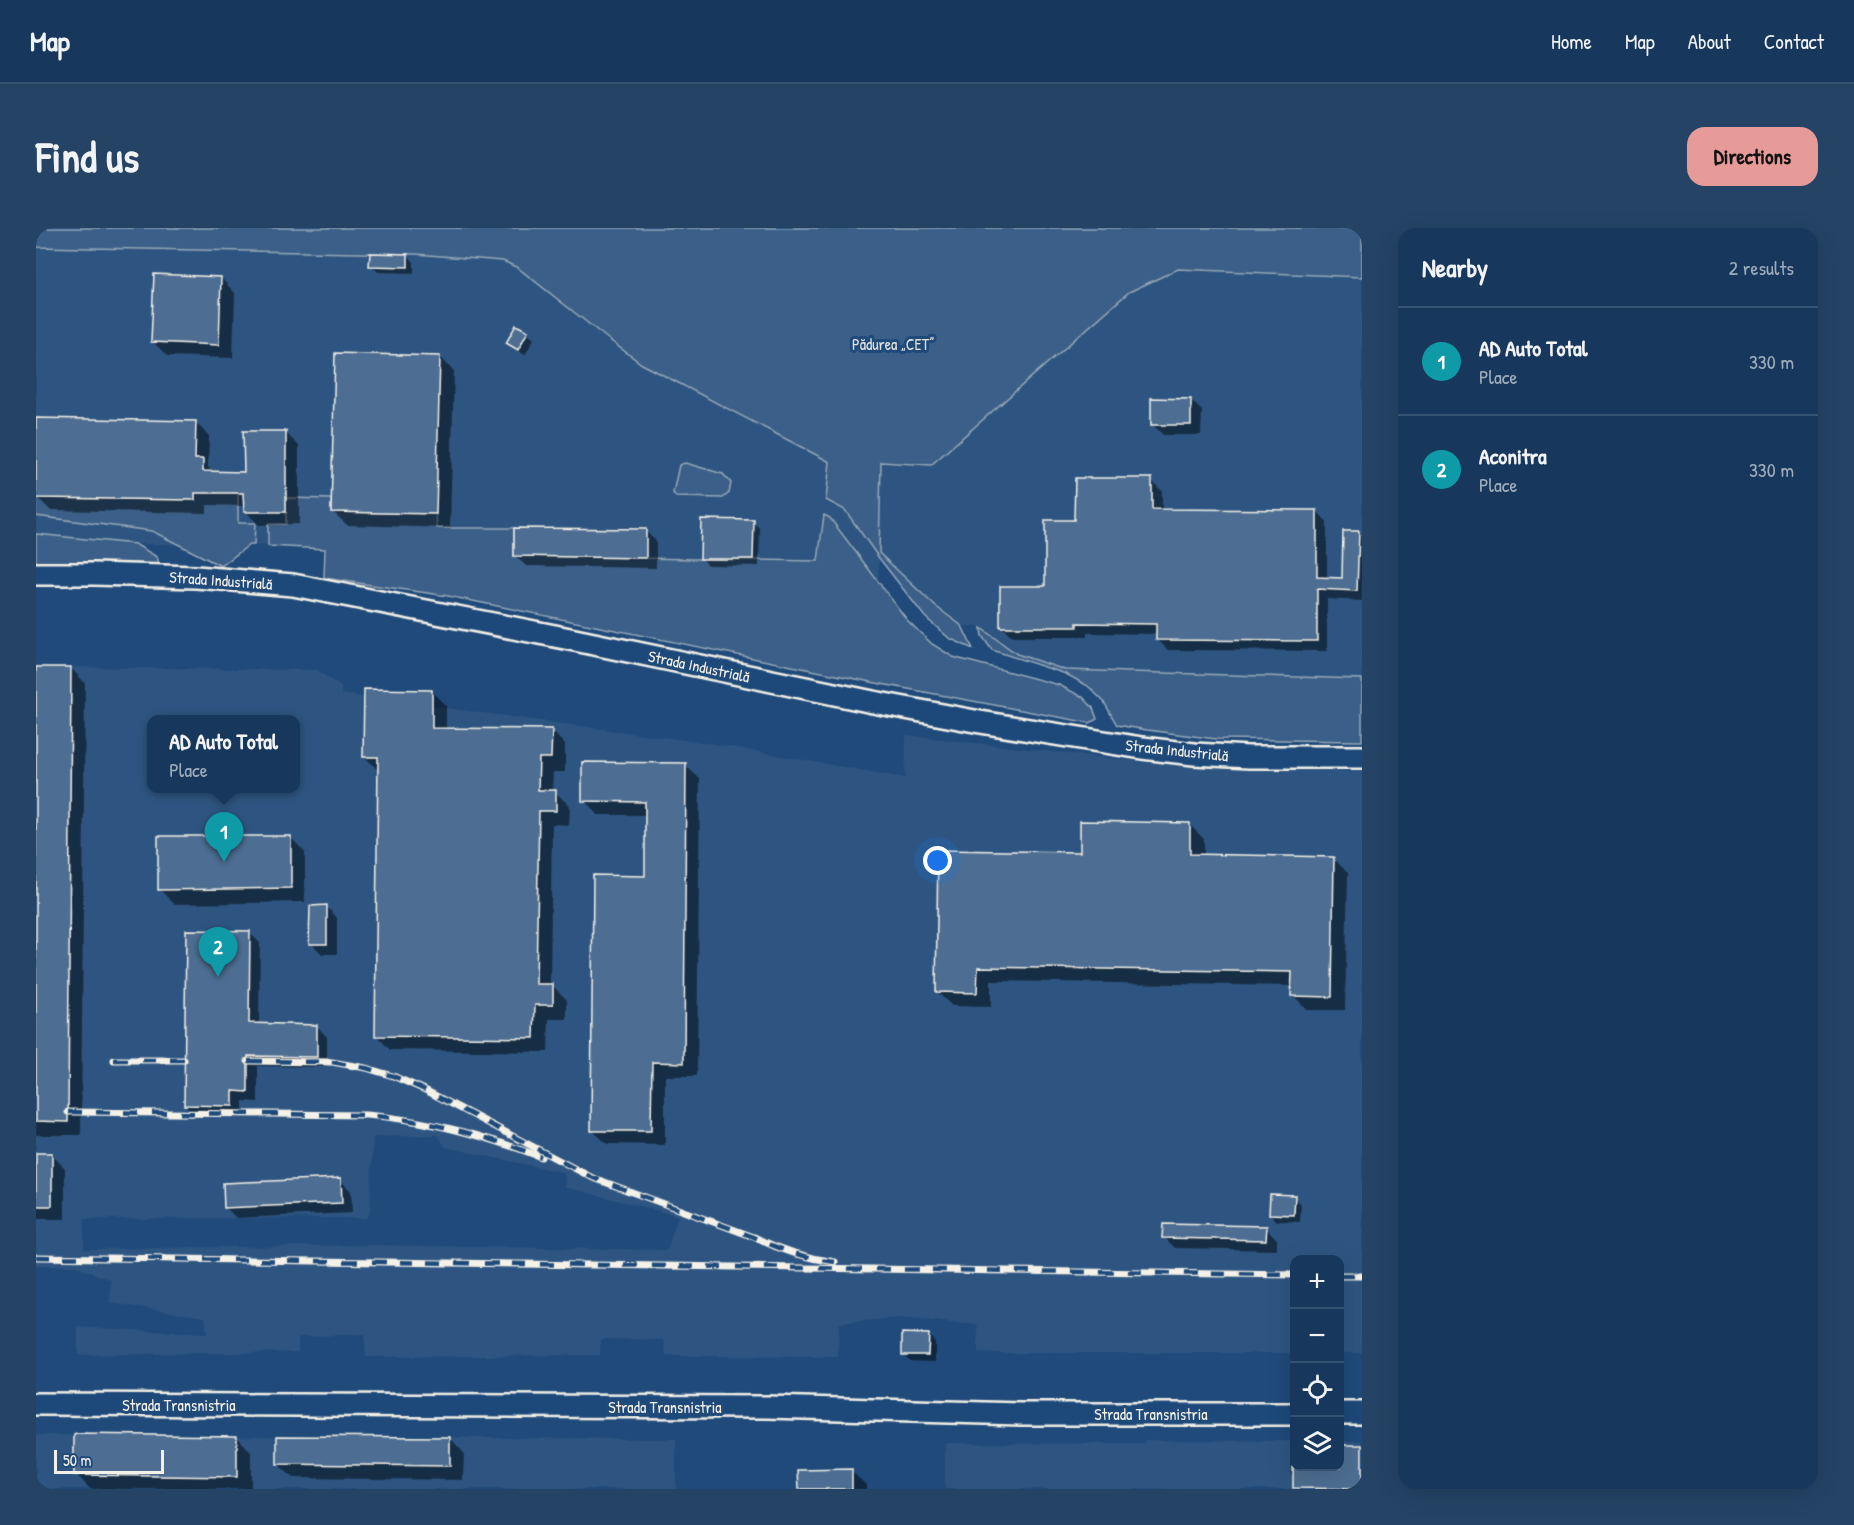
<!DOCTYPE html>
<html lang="en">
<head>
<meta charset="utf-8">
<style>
  body { margin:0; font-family:"Patrick Hand",sans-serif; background:#244365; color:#f1f3f6 }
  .controls { position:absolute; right:18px; bottom:18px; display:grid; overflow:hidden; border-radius:12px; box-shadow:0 6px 24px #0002 }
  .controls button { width:54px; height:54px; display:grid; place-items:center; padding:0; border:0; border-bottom:2px solid #365272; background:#17385c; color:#f1f3f6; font:30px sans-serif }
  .scale { position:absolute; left:18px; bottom:15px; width:110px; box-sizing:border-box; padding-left:6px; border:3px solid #f4f1e8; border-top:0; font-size:16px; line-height:21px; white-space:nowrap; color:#f4f1e8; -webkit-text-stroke:4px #1f4a7a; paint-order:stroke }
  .you { position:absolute; left:902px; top:633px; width:21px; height:21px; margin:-15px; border:4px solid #fff; border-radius:50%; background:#1a73e8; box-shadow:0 0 0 9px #1a73e833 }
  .badge { display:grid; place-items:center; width:39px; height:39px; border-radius:50%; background:#e69b98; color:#fff; font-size:20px; font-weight:700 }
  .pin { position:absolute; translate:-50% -50px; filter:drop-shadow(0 2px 3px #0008) }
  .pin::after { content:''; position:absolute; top:32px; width:21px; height:18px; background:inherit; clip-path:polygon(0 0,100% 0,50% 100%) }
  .popup { position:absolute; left:111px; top:487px; width:153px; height:78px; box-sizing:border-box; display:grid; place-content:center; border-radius:12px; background:#17385c; filter:drop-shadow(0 2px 4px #0005); font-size:20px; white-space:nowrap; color:#9eacbb }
  .popup b { font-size:22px; color:#f1f3f6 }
  .popup::after { content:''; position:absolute; left:50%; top:100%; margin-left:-12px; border:12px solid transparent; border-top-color:#17385c }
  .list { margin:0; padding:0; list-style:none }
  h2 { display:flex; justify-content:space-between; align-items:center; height:78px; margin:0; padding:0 24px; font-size:26px }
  h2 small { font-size:20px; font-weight:400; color:#9eacbb }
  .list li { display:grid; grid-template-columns:39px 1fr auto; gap:18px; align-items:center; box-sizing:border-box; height:108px; padding:0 24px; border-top:2px solid #365272 }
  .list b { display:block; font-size:22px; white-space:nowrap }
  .list p { margin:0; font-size:20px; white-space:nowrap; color:#9eacbb }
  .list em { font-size:20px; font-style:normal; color:#9eacbb }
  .icon { flex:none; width:33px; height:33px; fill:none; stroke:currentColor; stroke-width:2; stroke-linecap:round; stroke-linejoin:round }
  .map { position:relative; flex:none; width:1326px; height:1261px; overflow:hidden; border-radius:18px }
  header { display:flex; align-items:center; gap:36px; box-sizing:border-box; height:84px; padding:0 30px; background:#17385c; border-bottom:2px solid #365272 }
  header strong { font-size:28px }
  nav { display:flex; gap:33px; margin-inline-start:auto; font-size:21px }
  .intro { display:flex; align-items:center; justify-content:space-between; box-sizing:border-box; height:144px; padding:0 36px }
  h1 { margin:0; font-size:42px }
  .button { padding:15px 27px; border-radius:18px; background:#e69b98; color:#111; font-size:21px; font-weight:700 }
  main { display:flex; gap:36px; padding:0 36px }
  aside { flex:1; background:#17385c; border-radius:18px; box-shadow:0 6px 24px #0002 }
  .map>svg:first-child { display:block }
</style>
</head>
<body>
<header>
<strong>Map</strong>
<nav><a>Home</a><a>Map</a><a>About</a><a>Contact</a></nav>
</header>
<div class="intro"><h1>Find us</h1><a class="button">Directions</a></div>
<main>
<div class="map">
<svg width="1326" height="1261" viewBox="0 0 1326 1261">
  <rect width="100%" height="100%" fill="#1f4a7a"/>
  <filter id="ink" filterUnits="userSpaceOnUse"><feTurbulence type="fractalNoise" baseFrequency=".0167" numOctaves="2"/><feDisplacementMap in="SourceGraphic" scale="12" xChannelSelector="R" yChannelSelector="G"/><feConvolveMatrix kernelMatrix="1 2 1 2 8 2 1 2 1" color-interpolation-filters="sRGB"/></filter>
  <g filter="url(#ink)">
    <!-- built -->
    <g fill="#2d5581" fill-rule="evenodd">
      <path d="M0,0L478,16L845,234L895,237L1093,64L1142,41L1326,49V451L1029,442L981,426L942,398H926L899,378L843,330L840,440L289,321L213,317L0,315Z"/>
      <path d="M0,437L35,439L281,442L305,459V466L679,516L869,550L870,507L1125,536L1326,544V1125H1304V1032H1258V1125H942V1097L862,1090L803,1095L802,1129L630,1128L628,1112L565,1111L564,1127L330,1129L328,1106L262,1109V1124L42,1127V1099L171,1106L169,1089L74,1075L75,1052L39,1038H0ZM116,492H260V560H116ZM402,907L409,919L528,945L529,959L642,988L631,1022L333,1017L48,1021V991L330,990L334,985L337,909Z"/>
      <path d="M0,1207L640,1211V1261H0Z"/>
      <path d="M1109,1212L1258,1213V1238H1304V1213H1326V1261H909V1215L1108,1216Z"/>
    </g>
    <!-- green -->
    <g fill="#3a5f88" stroke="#97a8b8" stroke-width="1.5">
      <path d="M0,0H1326V49L1142,41L1093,64L895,237L845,234L843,325L899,378L926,398L937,421L913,410L889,389L843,330L809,282L790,272L794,234L606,136L572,111L482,40L467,33L380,26L0,19Z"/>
      <path d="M649,235L687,246L695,255L693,265L687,270L640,269L637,265L643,237Z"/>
      <path d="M159,265H202V295H219L218,317H213L185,338L116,303L0,288V270L158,272Z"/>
      <path d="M250,270L295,271V284L400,286L401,300H478V328L782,333L788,287L794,290L872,393L896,416L917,429L1023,457L1047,469L1057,480L1061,491L1054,495L840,455L412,368L288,350L289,321L232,318V296H250Z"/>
      <path d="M0,306L99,316L121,329L123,336L0,334Z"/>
      <path d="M945,400L981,426L1029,442L1326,451V513L1180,511L1111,502L1081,497L1068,474L1052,458L1030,446L956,422L946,408Z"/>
    </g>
    <!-- shadow -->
    <g fill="#0007">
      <path d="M372,27L378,34V45L342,44L335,37Z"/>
      <path d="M185,50L199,65L197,130L131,128L117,114Z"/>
      <path d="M491,105L498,111L489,127L479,121L472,115Z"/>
      <path d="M404,129L418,143L414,300L311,297L296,283Z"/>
      <path d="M1155,172L1166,183L1165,207H1127L1116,196Z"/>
      <path d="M159,194L173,208L172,239L178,245H209L250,205L263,218V296L223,297L209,283V278L171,277V285L14,282L1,269Z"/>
      <path d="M1115,252L1126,263V283H1281L1291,294V351H1307L1323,305L1326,308V373L1291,371V423L1132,422L1122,412V406L1051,405V409H976L965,398L1010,359L1040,294Z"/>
      <path d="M717,294L724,300L723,338L672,337L665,330Z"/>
      <path d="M609,303L620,313V340L490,338L479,328Z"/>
      <path d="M0,440H35L49,455L45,907H0Z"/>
      <path d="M395,463L410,478V501L515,502L529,517V544H517L516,564H519L534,578L533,597L516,596L514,758H517L531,772V791H513L512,824L354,822L340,807L343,543L329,529Z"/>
      <path d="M649,537L664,551L661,848H629V917L571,916L556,902L610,649V587H562L548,572Z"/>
      <path d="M1154,597L1168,611V628L1297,630L1312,645L1309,782H1271L1257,767V758L955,753V779L916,778L901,764L1045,626Z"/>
      <path d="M254,609L269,624V674L138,676L123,661Z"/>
      <path d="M291,679L301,690V726H286L275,715Z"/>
      <path d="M214,705L224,715L223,797L281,798L291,809V839L222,838V874L207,873V888H160L149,877Z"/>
      <path d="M0,926H15L29,940V991H0Z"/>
      <path d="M304,952L315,963L316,985L200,990L189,979Z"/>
      <path d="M1258,969L1265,976L1264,994L1241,993L1234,986Z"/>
      <path d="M1230,1000L1241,1011V1022L1139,1020L1128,1009Z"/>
      <path d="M892,1107L899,1114V1134L874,1133L867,1126Z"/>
      <path d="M201,1209L215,1224V1261H54L40,1246Z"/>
      <path d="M414,1210L428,1225L427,1252L257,1250L242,1236Z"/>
      <path d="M1304,1218H1326V1261H1260L1259,1259L1258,1249L1255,1246V1235H1258V1238H1304Z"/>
      <path d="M815,1243L830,1257V1261H764Z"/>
    </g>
    <!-- building -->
    <g fill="#4d6e92" stroke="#f4f1e8" stroke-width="1.5">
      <path d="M334,25L372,26V39L333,38Z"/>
      <path d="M118,46L185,49L183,117L115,114Z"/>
      <path d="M480,97L492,103L482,122L470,115Z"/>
      <path d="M299,125L404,128L400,286L295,284Z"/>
      <path d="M1115,170L1155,171V197H1115Z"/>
      <path d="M0,190L160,193L159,231H167V243L208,244L207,203H250V284H208L207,265H159V272L0,270Z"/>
      <path d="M1039,250H1116V281L1281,282V349L1306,350L1307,303H1323L1321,363L1281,361V413L1120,412V396L1041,395V399H964V358H1009V292H1038Z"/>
      <path d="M665,291L718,292L717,331H664Z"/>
      <path d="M478,300L610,301V330L478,328Z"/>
      <path d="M0,439H35L32,894L0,893Z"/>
      <path d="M328,461L396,462V500L516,501L515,530H503L502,562H520V583H503L500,756H517V777H499L498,810L339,808L342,529H327Z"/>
      <path d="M546,534L650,535L648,835L616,834L615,903H555L557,647L609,648V574L546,573Z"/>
      <path d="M1044,593L1154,595V626L1298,629L1296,769L1255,768L1256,744L942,739L941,765L900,764L902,622L1044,624Z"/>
      <path d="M122,608H255V660L122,662Z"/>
      <path d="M291,677V716H273L274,678Z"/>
      <path d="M150,702L214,703L213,795L281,797V829L212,828V864L197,863V878L148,877Z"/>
      <rect x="0" y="925" width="16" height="53"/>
      <path d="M305,950L306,975L188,980L187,955Z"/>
      <path d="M1234,966L1259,967L1258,987L1233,986Z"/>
      <path d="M1127,996L1231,998L1230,1012L1126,1010Z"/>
      <path d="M866,1105L893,1106L892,1127H866Z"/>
      <path d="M38,1206L201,1208V1249L38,1247Z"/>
      <path d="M241,1208L414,1209V1238L241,1236Z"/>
      <path d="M1304,1217H1326V1261L1257,1260V1239H1304Z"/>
      <path d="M816,1241V1261H763L762,1242Z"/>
    </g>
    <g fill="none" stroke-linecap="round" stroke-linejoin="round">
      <defs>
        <g id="minor">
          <path d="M0,346H58L160,349L257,357L529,410L837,474L944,494L1106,520L1158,526L1213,529H1326"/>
          <path d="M0,1176L731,1179L985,1186H1258"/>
          <path d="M1304,1185H1326"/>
        </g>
      </defs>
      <!-- minor casing -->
      <use href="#minor" stroke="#f4f1e8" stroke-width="26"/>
      <!-- minor -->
      <use href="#minor" stroke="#1f4a7a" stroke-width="21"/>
      <defs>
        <g id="rail">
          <path d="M78,832H148"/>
          <path d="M212,833L296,834L330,840L357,848L389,862L555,949L718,1009C744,1022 770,1030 799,1034"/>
          <path d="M32,884L330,887C391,892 448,907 505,929"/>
          <path d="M0,1029L1258,1047"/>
          <path d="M1304,1048H1326"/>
        </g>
      </defs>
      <!-- rail casing -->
      <use href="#rail" stroke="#f4f1e8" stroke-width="7"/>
      <!-- rail -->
      <use href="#rail" stroke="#1f4a7a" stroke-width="4.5" stroke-dasharray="14" stroke-linecap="butt"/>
    </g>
  </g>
  <g text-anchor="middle" stroke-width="6" stroke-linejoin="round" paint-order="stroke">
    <!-- park labels -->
    <g font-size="16" fill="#e1e2de" stroke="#1f4a7a">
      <text x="857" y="122">Pădurea „CET”</text>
    </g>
    <!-- street labels -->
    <g font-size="16" fill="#f4f1e8" stroke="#1f4a7a">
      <text transform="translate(185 352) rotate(4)" y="6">Strada Industrială</text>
      <text transform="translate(663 438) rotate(12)" y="6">Strada Industrială</text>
      <text transform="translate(1141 522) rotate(6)" y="6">Strada Industrială</text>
      <text x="143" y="1183">Strada Transnistria</text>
      <text x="629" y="1185">Strada Transnistria</text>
      <text x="1115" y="1192">Strada Transnistria</text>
    </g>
  </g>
</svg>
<div class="controls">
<button>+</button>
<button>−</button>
<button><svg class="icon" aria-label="locate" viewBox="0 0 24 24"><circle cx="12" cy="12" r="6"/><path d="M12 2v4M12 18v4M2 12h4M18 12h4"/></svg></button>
<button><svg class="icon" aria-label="layers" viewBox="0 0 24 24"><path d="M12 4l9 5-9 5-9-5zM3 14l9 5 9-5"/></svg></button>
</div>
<div class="scale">50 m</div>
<div class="you"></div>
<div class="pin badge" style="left:188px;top:634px;background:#0f9aa8">1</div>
<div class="popup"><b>AD Auto Total</b>Place</div>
<div class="pin badge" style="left:182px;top:749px;background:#0f9aa8">2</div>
</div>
<aside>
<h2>Nearby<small>2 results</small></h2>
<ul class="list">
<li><span class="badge" style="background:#0f9aa8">1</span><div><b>AD Auto Total</b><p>Place</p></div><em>330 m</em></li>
<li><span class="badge" style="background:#0f9aa8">2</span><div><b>Aconitra</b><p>Place</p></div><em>330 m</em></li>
</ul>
</aside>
</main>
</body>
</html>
